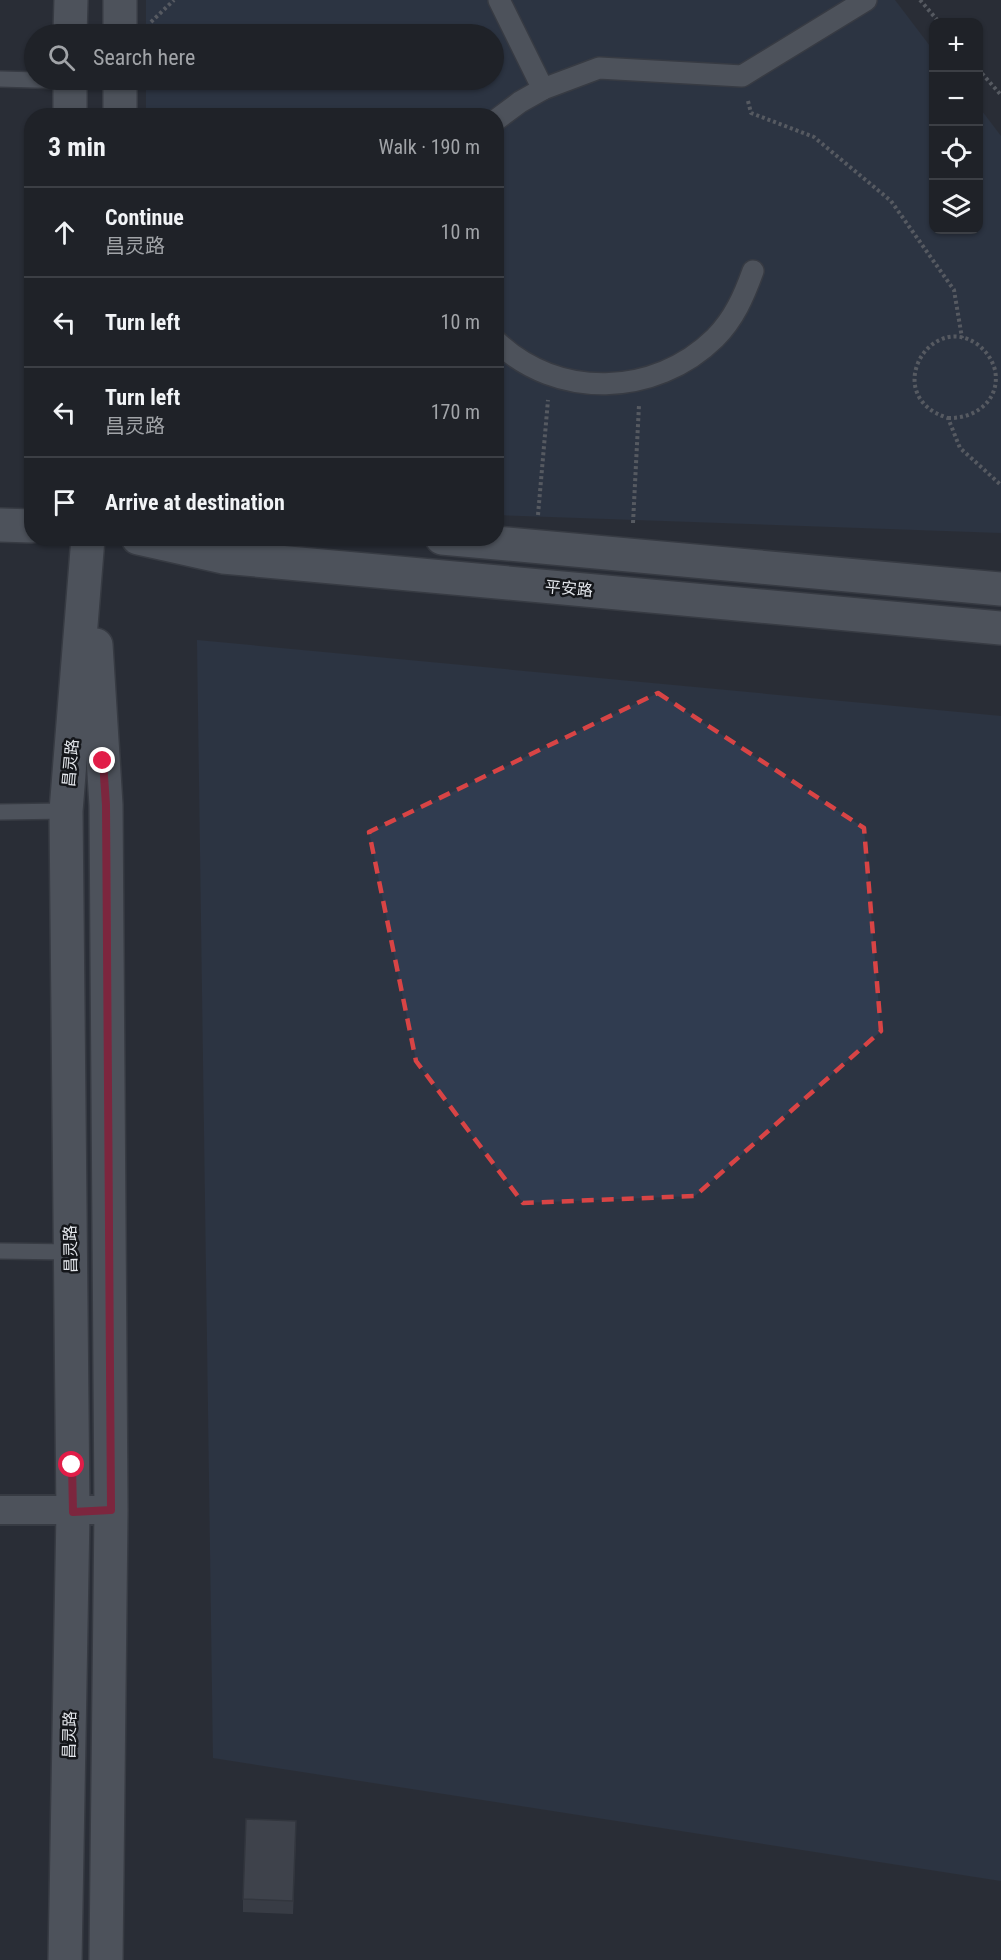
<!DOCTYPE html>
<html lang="en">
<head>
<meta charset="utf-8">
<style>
  body { margin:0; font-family:"Roboto Condensed","Noto Sans SC",sans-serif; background:#272a30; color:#f1f3f6 }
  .controls { position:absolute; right:18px; top:18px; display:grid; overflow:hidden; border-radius:12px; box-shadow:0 2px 4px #0004 }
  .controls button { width:54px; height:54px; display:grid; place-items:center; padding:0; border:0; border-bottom:2px solid #3c3f45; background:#1f2228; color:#f1f3f6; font:30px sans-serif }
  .stop { position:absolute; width:18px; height:18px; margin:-14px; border:4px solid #e11d48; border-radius:50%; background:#fff }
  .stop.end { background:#e11d48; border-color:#fff; box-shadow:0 2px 6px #0008 }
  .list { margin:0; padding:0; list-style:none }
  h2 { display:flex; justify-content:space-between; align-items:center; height:78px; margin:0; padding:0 24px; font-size:26px }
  h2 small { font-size:20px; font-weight:400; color:#a1a4a8 }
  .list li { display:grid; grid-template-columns:39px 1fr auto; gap:18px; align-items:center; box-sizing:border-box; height:90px; padding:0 24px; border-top:2px solid #3c3f45 }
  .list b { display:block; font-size:22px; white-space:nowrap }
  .list p { margin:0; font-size:20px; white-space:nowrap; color:#a1a4a8 }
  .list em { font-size:20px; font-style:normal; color:#a1a4a8 }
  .icon { flex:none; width:33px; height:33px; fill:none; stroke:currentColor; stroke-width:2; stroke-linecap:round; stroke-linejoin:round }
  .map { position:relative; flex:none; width:1001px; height:1960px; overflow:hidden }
  .search { position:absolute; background:#1f2228; box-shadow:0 2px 4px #0004; left:24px; top:24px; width:480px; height:66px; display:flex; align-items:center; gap:15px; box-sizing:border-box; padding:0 21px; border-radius:33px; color:#a1a4a8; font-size:22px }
  .panel { position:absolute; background:#1f2228; box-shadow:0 2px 4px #0004; left:24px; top:108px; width:480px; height:438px; border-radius:24px }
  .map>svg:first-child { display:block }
</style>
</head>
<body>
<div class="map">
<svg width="1001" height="1960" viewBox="0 0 1001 1960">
  <rect width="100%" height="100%" fill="#292e36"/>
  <!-- green -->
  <g fill="#303c50">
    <path d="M146,0H895L933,50L934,230H978L979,107L1001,136V533L497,515L496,116H146V80H494V34H146Z"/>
    <path d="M197,640L1001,716V1881L213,1758Z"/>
  </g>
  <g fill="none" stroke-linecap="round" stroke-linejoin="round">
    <defs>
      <g id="service">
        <path d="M0,79L70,81"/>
        <path d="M0,812L66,811"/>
        <path d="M0,1251L70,1252"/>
      </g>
      <g id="pedestrian">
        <path d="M499,0L543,89"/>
        <path d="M496,120L520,102L543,89L599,68L742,76L866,0"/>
        <path d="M496,341C557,400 655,397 715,338C734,319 744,296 753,271"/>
      </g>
      <path id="minor" d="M0,1510H111"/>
      <g id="secondary">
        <path d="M120,0V34"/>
        <path d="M70,34L71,0"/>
        <path d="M120,80V116"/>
        <path d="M70,116V80"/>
        <path d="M0,525L32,526"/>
        <path d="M138,538L223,557L1001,628"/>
        <path d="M442,538L1001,589"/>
        <path d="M96,645L106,805L111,1510L106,1960"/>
        <path d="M65,1960L73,1512L66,811L88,538"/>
      </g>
    </defs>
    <!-- service casing -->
    <use href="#service" stroke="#484c53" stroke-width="18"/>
    <!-- pedestrian casing -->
    <use href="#pedestrian" stroke="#484c53" stroke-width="24"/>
    <!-- minor casing -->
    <use href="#minor" stroke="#484c53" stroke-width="32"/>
    <!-- secondary casing -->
    <use href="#secondary" stroke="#484c53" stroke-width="36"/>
    <!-- path -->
    <g stroke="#8c9096" stroke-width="4" stroke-dasharray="3 3" stroke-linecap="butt">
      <path d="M920,0L939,22"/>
      <path d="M151,22L174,0"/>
      <path d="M978,69L1001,95"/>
      <path d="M748,101L751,113L814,137L891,201L954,290L962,338"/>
      <path d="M948,418C974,419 1001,401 995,370C992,359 986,351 977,344C929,311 880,397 948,418L960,448L1001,485"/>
      <path d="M538,515L548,400"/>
      <path d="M633,523L639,405"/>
    </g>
    <!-- service -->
    <use href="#service" stroke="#797f88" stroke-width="15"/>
    <!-- pedestrian -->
    <use href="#pedestrian" stroke="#797f88" stroke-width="21"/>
    <!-- minor -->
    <use href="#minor" stroke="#797f88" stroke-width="28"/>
    <!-- secondary -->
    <use href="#secondary" stroke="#797f88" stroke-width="33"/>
  </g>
  <!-- wall -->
  <path fill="#4b4f57" d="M296,1834L293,1914L243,1912V1899Z"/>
  <!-- building -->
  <path fill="#575c65" stroke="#3d4047" stroke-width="1.5" d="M246,1819L296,1821L293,1901L243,1899Z"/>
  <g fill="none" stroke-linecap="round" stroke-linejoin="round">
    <!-- route -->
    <path stroke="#e11d48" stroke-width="8" d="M72,1465L73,1512L111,1510L106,805L103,761"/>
  </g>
  <!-- marked area -->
  <path d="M0 0H1001V1960H0ZM658,693L864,828L881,1031L695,1196L523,1203L416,1061L369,832Z" fill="#292e36" fill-opacity=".55" fill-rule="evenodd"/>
  <path fill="none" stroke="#d84445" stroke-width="4.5" stroke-dasharray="12 8" stroke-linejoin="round" d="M658,693L864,828L881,1031L695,1196L523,1203L416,1061L369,832Z"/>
  <g text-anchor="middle" stroke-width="5" stroke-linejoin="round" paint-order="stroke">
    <!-- street labels -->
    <g font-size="16" fill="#e3e6eb" stroke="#14161a">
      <text transform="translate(569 588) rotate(5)" y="6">平安路</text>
      <text transform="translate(70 763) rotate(-85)" y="6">昌灵路</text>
      <text transform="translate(70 1249) rotate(-91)" y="6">昌灵路</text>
      <text transform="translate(69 1735) rotate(-89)" y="6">昌灵路</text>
    </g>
  </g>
</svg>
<div class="controls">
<button>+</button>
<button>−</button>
<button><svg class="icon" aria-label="locate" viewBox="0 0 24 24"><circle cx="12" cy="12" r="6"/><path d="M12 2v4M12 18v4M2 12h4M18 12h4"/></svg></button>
<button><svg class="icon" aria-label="layers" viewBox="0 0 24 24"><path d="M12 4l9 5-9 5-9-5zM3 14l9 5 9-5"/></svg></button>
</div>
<div class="stop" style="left:72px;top:1465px"></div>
<div class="stop end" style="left:103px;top:761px"></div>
<div class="search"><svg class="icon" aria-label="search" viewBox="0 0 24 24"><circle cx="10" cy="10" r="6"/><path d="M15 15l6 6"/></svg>Search here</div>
<section class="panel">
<h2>3 min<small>Walk · 190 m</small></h2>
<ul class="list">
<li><svg class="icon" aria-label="ahead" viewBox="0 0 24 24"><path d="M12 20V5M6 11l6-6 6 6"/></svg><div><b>Continue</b><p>昌灵路</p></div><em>10 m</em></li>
<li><svg class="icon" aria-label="left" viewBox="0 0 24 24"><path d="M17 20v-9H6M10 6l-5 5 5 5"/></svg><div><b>Turn left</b></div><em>10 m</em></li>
<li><svg class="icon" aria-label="left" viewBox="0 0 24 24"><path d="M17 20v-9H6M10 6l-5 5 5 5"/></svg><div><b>Turn left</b><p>昌灵路</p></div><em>170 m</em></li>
<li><svg class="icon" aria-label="arrive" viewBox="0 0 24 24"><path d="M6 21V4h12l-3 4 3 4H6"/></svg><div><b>Arrive at destination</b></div></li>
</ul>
</section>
</div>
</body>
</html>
